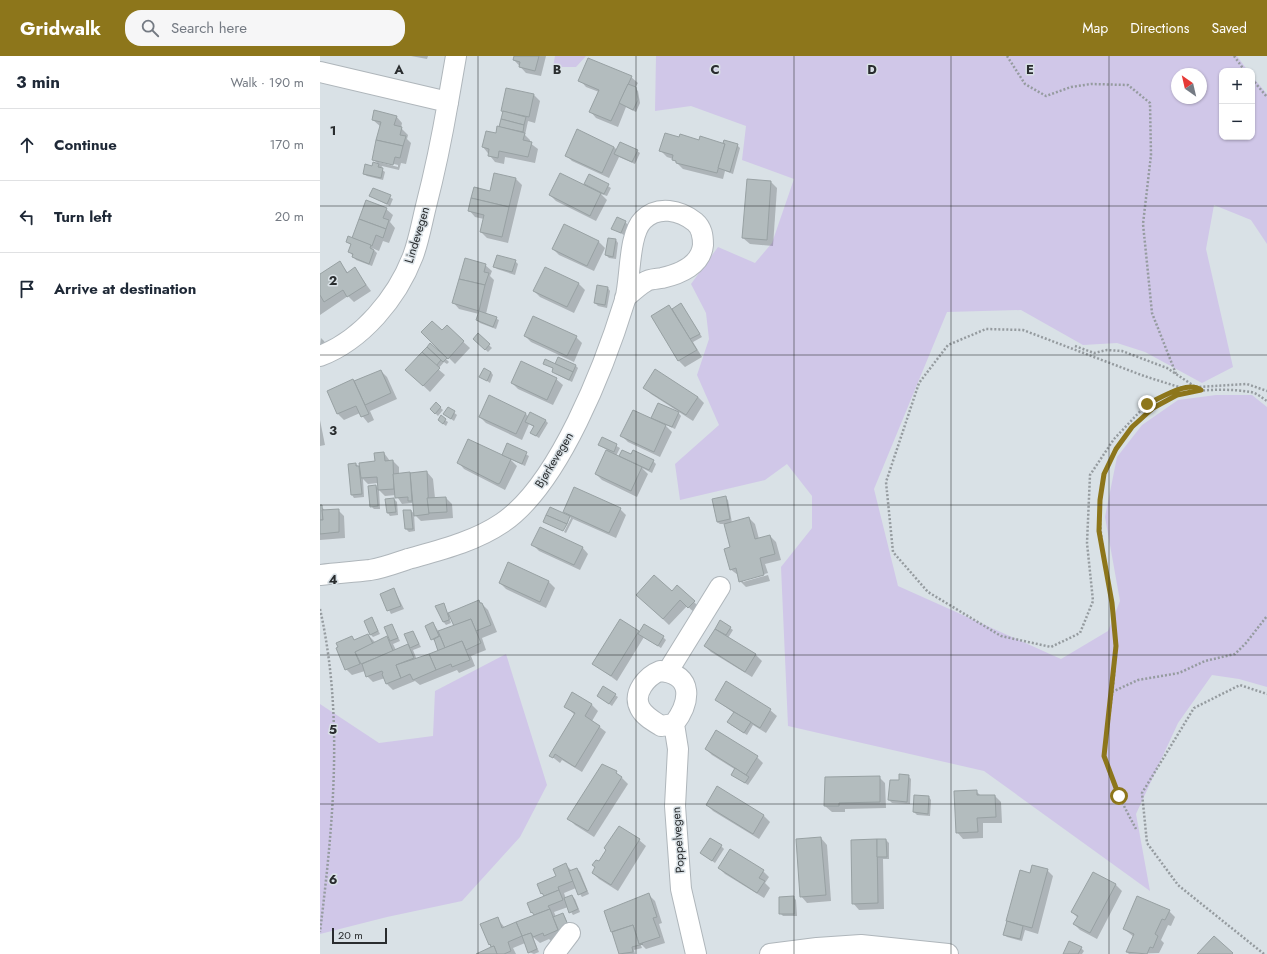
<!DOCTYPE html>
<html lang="en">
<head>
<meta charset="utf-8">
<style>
  body { margin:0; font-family:Jost,sans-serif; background:#f6f6f7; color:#1f2937 }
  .controls { position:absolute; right:12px; top:12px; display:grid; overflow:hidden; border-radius:8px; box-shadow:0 1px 3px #0004 }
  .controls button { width:36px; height:36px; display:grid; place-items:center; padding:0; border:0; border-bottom:1px solid #e0e1e3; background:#fff; color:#1f2937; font:20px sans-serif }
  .compass { position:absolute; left:851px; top:12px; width:36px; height:36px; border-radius:50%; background:#fff; box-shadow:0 1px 3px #0004; rotate:326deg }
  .scale { position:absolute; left:12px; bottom:10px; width:55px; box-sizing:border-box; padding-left:4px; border:2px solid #292c2e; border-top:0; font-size:11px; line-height:14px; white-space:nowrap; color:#292c2e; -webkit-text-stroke:3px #d9e1e6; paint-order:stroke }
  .stop { position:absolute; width:12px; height:12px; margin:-9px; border:3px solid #8d761b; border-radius:50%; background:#fff }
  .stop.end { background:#8d761b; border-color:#fff; box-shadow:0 1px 4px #0008 }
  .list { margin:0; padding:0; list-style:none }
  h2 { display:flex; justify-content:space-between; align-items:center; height:52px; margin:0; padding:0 16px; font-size:17px }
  h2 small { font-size:13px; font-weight:400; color:#747a83 }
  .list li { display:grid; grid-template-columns:26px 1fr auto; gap:12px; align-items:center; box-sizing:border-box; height:72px; padding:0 16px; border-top:1px solid #e0e1e3 }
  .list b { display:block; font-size:15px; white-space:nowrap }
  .list em { font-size:13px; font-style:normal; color:#747a83 }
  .icon { flex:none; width:22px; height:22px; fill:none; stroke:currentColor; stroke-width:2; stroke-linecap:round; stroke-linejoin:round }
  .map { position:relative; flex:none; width:947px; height:898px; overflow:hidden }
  header { display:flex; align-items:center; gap:24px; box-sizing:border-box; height:56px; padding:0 20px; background:#8d761b; color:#fff }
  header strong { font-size:19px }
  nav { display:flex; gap:22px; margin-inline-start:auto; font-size:14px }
  .search { width:280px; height:36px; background:#f6f6f7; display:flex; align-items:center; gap:10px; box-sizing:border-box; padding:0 14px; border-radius:16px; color:#747a83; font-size:15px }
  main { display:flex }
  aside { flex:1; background:#fff }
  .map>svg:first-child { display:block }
</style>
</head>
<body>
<header>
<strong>Gridwalk</strong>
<div class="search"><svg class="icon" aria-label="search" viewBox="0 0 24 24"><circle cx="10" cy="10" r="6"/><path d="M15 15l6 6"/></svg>Search here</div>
<nav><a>Map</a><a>Directions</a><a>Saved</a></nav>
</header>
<main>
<aside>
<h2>3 min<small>Walk · 190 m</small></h2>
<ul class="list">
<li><svg class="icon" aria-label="ahead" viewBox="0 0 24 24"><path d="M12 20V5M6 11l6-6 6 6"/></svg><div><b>Continue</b></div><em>170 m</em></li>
<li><svg class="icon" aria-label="left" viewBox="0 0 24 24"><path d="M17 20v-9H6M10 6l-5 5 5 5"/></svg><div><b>Turn left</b></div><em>20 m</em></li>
<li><svg class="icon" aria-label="arrive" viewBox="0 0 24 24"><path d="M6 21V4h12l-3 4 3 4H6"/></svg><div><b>Arrive at destination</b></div></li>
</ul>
</aside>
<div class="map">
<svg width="947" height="898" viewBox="0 0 947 898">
  <rect width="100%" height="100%" fill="#d9e1e6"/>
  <!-- green -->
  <g fill="#d0c7e8" fill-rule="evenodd">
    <path d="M235,0H266L256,11H233Z"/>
    <path d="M336,0H917L928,15H902V81H932V20L947,38V188L931,164L894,149L886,193L913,311L882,327L825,296L797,287L763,289L701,254L627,256L554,433L578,530L741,603L788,575L800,545L785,461L797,401L822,369L858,344L896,339H932L947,351V631L919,623L892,619L858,667L816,758L830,835L664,715L468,670L461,511L492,472V440L467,408L445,424L360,444L355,408L399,369L377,319L389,283L386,257L371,228L398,191L435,207L452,187L474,123L422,104L426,70L371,50L335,55ZM857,18H881V42H857Z"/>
    <path d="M186,598L227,729L200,781L142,845L67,861L0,878V648L59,687L113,680L115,635Z"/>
  </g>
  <!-- shadow -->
  <g fill="#0003" fill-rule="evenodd">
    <path d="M91,0H108L107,3Z"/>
    <path d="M195,0H226L221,20L206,17L194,4Z"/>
    <path d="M311,21L318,27L315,32L318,35L320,47L316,56L306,51L298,71L276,62L270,55L279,36L266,31L260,24Z"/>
    <path d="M214,39L220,45L215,67L208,65L205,79L210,84V87L218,93L215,107L185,101L184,108L175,106L163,91L182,73L184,56Z"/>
    <path d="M76,60L82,67L81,72L88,79L87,83L91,87L86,108L81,107L79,114L62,110L61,113L65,116L63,124L47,120L44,118L58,108L53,103L61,71L53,64ZM59,104L78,109V111L59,106Z"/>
    <path d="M360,82L417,89L420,92L413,118L405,115L403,123L363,113L353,103L347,101L340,94Z"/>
    <path d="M294,91L297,94L317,95L320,97L315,108L299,101L289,122L252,105L246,99Z"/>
    <path d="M269,119L291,132L287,140L281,138L287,144L276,165L236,145L230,139L264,130Z"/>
    <path d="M196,123L202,129L188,187L167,182L161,176L164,163L155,161L149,154L171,136Z"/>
    <path d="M451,126L457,132L453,190L430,188L423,182Z"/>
    <path d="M53,133L73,143L70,150L50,140Z"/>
    <path d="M66,153L73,159L70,166L75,172L69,187L63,185L59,195L52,192L57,197L52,210L36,204L29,195L31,189L27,186L36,184Z"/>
    <path d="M298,162L309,169L304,179L293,173Z"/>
    <path d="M244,169L279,186L285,192L274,215L239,199L233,193Z"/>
    <path d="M296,184L298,187L296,203L289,202L286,199Z"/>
    <path d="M195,205L198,208L195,219L177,213L174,210Z"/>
    <path d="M20,207L28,217L35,213L51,235L34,246L28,240L0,259V219Z"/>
    <path d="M165,209L172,215L170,220L174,224L166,258L179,264L176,273L160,267L157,264L159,258L139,253L133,246Z"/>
    <path d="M258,227L265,234L254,257L220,241L214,235Z"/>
    <path d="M288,232L290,235L287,252L278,250L275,247Z"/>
    <path d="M361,248L382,281L373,286L382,301L365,311L359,305L332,261L349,250L352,253Z"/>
    <path d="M127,271L150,292L135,308L103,276H122Z"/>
    <path d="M158,279L172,292L168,296L154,283Z"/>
    <path d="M205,280L256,281L262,287L254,306L211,286Z"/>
    <path d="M1,282L4,285L6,289L0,290Z"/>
    <path d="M111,288L129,306L127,308L124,306L118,313L125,319L110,336L93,320Z"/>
    <path d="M224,307L256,310L258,312L252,326L236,318L233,315L234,313Z"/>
    <path d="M61,315L67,321L77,343L50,355L54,364L48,367L40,357L24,364L18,358L8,335Z"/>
    <path d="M171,316L173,319L170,327L161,321Z"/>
    <path d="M236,323L243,329L233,349L198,333L192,327Z"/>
    <path d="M325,332L378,341L384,347L373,365L331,338Z"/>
    <path d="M116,348L123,354L118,360L111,353Z"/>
    <path d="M128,352L137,359L134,365L124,358Z"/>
    <path d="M358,356L361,360L355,373L344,368L352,376L340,401L308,386L302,380L336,366L332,362Z"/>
    <path d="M205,357L209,361L226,365L228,367L219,382L211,377L214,371L209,368L202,384L166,367L160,361Z"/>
    <path d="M0,364L5,389L0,390Z"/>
    <path d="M125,364L128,366L126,370L122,367Z"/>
    <path d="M282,382L300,392L296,400L299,401L302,395L333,405L336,408L332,417L322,412L328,418L317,441L282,424L276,418L287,394L279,389Z"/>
    <path d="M188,389L209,400L205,410L190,403L197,410L185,434L144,413L138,406L187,402Z"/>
    <path d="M64,397L70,405H73L79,411V418L107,416L113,423L115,442H126L132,448L133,462L101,465L94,458L95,475L89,476L86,473L91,455L95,458L94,449L92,447L82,448L76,439L65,440L59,434L60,453H54L51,450L56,430L59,433L58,427L48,428L43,423L44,441L34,442L32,439L36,408L41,413L56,406Z"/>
    <path d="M405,441L408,444L412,467L429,462L435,468L439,483L450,480L456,486L461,504L445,508L448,517L423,524V526L448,519L450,525L426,531L420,525L418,519L410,513L411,492L405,468H400L397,466Z"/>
    <path d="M74,443L77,446L78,459L70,460L68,457Z"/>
    <path d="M0,450L6,455L18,454L24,460L25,482L0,484Z"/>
    <path d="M300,453L306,459L296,482L253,463L246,477L244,476L251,462L244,455Z"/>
    <path d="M212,488L262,491L268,498L260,514L219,495Z"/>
    <path d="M229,526L235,532L226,552L186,533L180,527Z"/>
    <path d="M74,533L84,553L71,558L61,538Z"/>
    <path d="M352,537L374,546L380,552L375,557L367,550L349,569L324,545Z"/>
    <path d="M159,545L168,554L177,576L162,582L166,594L151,600L155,610L139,617L137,614L100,629L95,625L73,634L67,628L65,622L53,626L47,620L45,615L32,619L26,613L32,582L35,585L48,579L55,586L67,581L71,585L72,569L80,585L73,588L76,594L87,589L91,593L85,579L93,576L101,591L93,594L97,604L120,595L116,586L112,583L113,567L119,576L134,570L130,560H129L131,567L126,569L122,564L116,551L123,548L128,558Z"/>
    <path d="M52,562L60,578L53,581L50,578Z"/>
    <path d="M400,565L413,574L408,582L436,599L442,605L432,621L391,596L385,590Z"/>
    <path d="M318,576L343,581L346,584L341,592L324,581L297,625L273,607Z"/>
    <path d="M406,627L450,654L457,660L446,677L433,669L427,679L411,669L414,657L396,644Z"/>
    <path d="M253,637L272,649L278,655L272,665L286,676L262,716L242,704L240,707L230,699L255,659L245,650Z"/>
    <path d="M295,639L298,641L292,650L278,640Z"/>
    <path d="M386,693L437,701L443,707L428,729L415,721L416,714L392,699Z"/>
    <path d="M588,720L591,723L590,748L572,747L569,744L580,725Z"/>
    <path d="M559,721L565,727L566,752L525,753V756H512L505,750L506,722Z"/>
    <path d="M302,722L308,728L274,781L255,769L249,763Z"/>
    <path d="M398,732L444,760L450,766L439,783L393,755L387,749Z"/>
    <path d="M656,735L661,740H675L681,746L682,767H663V782L643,783L637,776Z"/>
    <path d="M609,741L611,744L610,760L597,759L594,756Z"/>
    <path d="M501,782L507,789L511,845L487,847L481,840Z"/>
    <path d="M319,784L326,790L298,835L279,823L273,817L279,807Z"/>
    <path d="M566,784L569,787V803H563L564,853L539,854L533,847Z"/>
    <path d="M401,790L404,793L395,807L381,797Z"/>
    <path d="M246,809L252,815L257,813L260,816L269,838L262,841L256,832L244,837L246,843L252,840L255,843L260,856L253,859L248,851L234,856L236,861L243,859L245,861L252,877L231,885L229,883L220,887L213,881L219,896L214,898L209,896L205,887L193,892L196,898H158L173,892L169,888L177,862L185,872L215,860L208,848L225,841L222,837Z"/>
    <path d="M399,812L443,815L449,821L445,827L450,832L444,842L405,818Z"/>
    <path d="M727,814L733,820L718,878L705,874L702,885L687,881L684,878L711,818Z"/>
    <path d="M773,817L796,829L802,835L777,883L760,874L754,868L758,862L752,856Z"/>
    <path d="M329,839L335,845L342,867L339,868L345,887L326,893L320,887L322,892L314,894L315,898H300L292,876Z"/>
    <path d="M473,841L476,844L477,860H463L460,857Z"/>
    <path d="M849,855L855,861L851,870L848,869L841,884L844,887L839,897L809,898L807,896L814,881L804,873Z"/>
    <path d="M761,892L764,895L762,898H744Z"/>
  </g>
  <!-- building -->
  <g fill="#b3bcbe" stroke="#98a1a3">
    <path d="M194,0H219L215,15L199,11L200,6L193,4Z"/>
    <path d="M268,2L312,20L291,65L269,56L279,34L258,25Z"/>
    <path d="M308,28L316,31L318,44L313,54L299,47Z"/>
    <path d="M186,32L214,38L209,61L181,55Z"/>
    <path d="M54,54L77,60L74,69L82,71L80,79L86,80L83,90L56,84L61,66L52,64Z"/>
    <path d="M183,55L206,61L204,69L181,63Z"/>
    <path d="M181,63L204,69L203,76L179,71Z"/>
    <path d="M177,70L205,77L203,84L212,86L208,101L179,95L178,102L168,100L169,93L162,91L166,75L176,77Z"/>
    <path d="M257,73L294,91L282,117L245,100Z"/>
    <path d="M345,77L359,81L360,78L379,84L380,80L405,88L397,117L356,107V105L352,104L353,99L339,95Z"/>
    <path d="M56,84L83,90L80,102L75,101L73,109L52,104Z"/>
    <path d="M404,84L418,88L410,116L398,112L405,88L403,87Z"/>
    <path d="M300,86L318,94L312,106L294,98Z"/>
    <path d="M53,106L59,108L58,111L63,112L61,122L43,118L45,108L52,110Z"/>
    <path d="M174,117L196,122L189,151L151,142L154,131L170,135Z"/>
    <path d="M240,117L281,137L270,160L229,139Z"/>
    <path d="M269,118L289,128L284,138L264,128Z"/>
    <path d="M427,123L451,125L447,184L422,182Z"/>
    <path d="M53,132L71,139L67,148L49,140Z"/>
    <path d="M151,142L189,151L182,181L160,176L164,159L148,155Z"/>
    <path d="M46,144L67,152L63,162L69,164L66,173L39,163Z"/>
    <path d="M297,161L306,165L301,177L291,173Z"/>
    <path d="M39,163L66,173L63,182L56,179L52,190L32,182Z"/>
    <path d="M244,168L279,185L267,210L232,193Z"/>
    <path d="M28,180L51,189L50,192L54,194L49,208L32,201L33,198L28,196L31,188L26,186Z"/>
    <path d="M288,182L296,183L293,201L285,199Z"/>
    <path d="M177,199L196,204L192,216L173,211Z"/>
    <path d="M145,202L166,208L164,216L169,217L165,229L139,223Z"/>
    <path d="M20,205L27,217L35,211L46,229L27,241L23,234L4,246L0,239V218Z"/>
    <path d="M225,211L259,227L247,251L213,235Z"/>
    <path d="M139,223L165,229L159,255L132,247Z"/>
    <path d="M277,229L288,231L285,249L274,247Z"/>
    <path d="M361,247L380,278L370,283L352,253Z"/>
    <path d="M349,249L377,294L358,305L331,260Z"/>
    <path d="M159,255L177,261L173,271L156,264Z"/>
    <path d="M213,260L257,280L247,300L204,280Z"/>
    <path d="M112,265L122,274L127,269L144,285L128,303L101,276Z"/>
    <path d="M158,277L170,288L165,294L153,283Z"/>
    <path d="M110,287L127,302L123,306L107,291Z"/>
    <path d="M107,291L121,304L116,310L102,296Z"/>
    <path d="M102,296L120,312L103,330L85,314Z"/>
    <path d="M238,301L256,309L253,316L235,308Z"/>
    <path d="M225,303L253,316L249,324L232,316L233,312L223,308Z"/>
    <path d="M201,305L237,322L227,344L191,327Z"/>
    <path d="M164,312L171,316L167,325L159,321Z"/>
    <path d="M335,313L378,341L366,359L323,332Z"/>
    <path d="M61,314L71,337L45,349L34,325Z"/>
    <path d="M33,323L49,358L41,361L36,350L17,358L7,335Z"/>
    <path d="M169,339L206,357L196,378L159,361Z"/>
    <path d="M116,346L121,351L115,358L110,353Z"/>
    <path d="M338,347L359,356L352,371L331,362Z"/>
    <path d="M128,351L135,355L131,363L123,358Z"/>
    <path d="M313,354L346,369L334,396L300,380Z"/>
    <path d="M210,356L226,364L216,380L210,377L214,370L205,366Z"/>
    <path d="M121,359L126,363L123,368L118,364Z"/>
    <path d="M282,381L297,388L294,396L278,389Z"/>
    <path d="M148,383L191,403L180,427L178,428L137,407Z"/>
    <path d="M187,387L207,396L202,408L182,399Z"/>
    <path d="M286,394L322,411L311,435L275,418Z"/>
    <path d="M302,394L311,398L313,394L334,404L329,414L299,400Z"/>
    <path d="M64,396L65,405L73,404L74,433L58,434L57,421L41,422L39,407L55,405L54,397Z"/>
    <path d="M36,407V410H39L42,438L31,439L28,408Z"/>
    <path d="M107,415L109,458L94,460L90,417Z"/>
    <path d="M90,416L92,445H88V441L75,442L73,418Z"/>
    <path d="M56,429L58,450L50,451L48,430Z"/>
    <path d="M254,431L301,452L289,477L243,456Z"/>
    <path d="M406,440L410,463L397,466L392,443Z"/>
    <path d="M126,441L127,456L109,457L107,442Z"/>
    <path d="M74,442L76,456L67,457L65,443Z"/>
    <path d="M0,449H2L3,464H0Z"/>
    <path d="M230,451L250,460L247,468L226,459Z"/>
    <path d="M19,453V476L0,478V464H3L2,454Z"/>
    <path d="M83,454H91L93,473H85Z"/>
    <path d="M226,459L247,468L243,475L223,466Z"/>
    <path d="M429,461L435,483L450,479L455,498L440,502L444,519L419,526L416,512L410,514L404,493L410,491L404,468Z"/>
    <path d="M220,471L263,491L254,509L211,489Z"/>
    <path d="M188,506L229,525L220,546L179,527Z"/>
    <path d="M334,519L352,535L357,529L375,545L368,552L360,544L343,563L316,539Z"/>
    <path d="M74,532L81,550L67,555L60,538Z"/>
    <path d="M159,544L160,547H162L171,569L156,575L151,563L134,570L128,557Z"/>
    <path d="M124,547L129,562V564L123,566L115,550Z"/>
    <path d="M52,561L58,575L50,579L44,565Z"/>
    <path d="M151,563L161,587L146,594L142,585L125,592L118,575Z"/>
    <path d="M300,563L319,575L291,620L272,608Z"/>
    <path d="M400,564L411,571L406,579L395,573Z"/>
    <path d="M113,566L119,580L111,584L105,570Z"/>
    <path d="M72,568L78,582L70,585L64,571Z"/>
    <path d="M324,568L344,580L338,590L318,578Z"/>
    <path d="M395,573L436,598L425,616L384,590Z"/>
    <path d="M93,575L99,588L90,592L84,578Z"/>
    <path d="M48,578L53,588L35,596L40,608L25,614L16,592L18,591L16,587L32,580L34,584Z"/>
    <path d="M67,580L73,595L41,608L35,596Z"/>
    <path d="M120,580L125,592L118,595L114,583Z"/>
    <path d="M142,585L150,604L132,611L131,608L116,614L109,598Z"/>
    <path d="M88,588L94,602L76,609L81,622L66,628L62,618L63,617L62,615L46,621L42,608Z"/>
    <path d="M109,598L116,614L93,624L90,618L81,622L76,609Z"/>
    <path d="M406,625L451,653L440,672L395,644Z"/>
    <path d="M283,630L296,638L289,648L277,640Z"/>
    <path d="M252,636L272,648L265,660L280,670L255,711L235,698L233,702L229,700L255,657L244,651Z"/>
    <path d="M414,656L431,666L424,677L407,666Z"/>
    <path d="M396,674L438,700L426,719L385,693Z"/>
    <path d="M282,708L297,715L296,717L302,721L268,775L247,763Z"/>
    <path d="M415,712L429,721L425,727L411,719Z"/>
    <path d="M579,718L589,719L587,746L568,744L570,724H579Z"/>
    <path d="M560,720V746L519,747V750H504L505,721Z"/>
    <path d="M397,730L444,759L433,778L386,749Z"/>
    <path d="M657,734V739H675L676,761L657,762L658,776L636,777L634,735Z"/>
    <path d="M594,739L609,740L608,758L593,756Z"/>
    <path d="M299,770L320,783L291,829L272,817L275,811L272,809L276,804L279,805L286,794L284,792Z"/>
    <path d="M501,781L506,839L480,841L476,783Z"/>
    <path d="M390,782L402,789L392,805L380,797Z"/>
    <path d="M557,783L558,847L532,848L531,784Z"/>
    <path d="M557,783H566L567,801H557Z"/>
    <path d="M410,793L444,814L439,822L445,825L437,837L398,812Z"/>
    <path d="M246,807L253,825L238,831L239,834L224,840L222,837L221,838L217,828L236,820L233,813Z"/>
    <path d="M712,809L728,813L712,872L686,865L700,814L710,817Z"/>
    <path d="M257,812L267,835L258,839L249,815Z"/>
    <path d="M773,816L796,828L770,877L753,868L758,860L751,856Z"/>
    <path d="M239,834L243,844L228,850L230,853L214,859L212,856L211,857L207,847Z"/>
    <path d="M329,837L337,861L333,862L340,881L319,888L313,869L291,876L284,855Z"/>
    <path d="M252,839L258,853L249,857L244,842Z"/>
    <path d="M474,840V858H459V841Z"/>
    <path d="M817,840L850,854L845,864L842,863L835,878L838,880L833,892L830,891L827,898L806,896L814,878L803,873Z"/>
    <path d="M230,853L238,874L224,880L223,877L213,881L211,877L202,880L196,866Z"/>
    <path d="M243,857L250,874L240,878L233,861Z"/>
    <path d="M178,861L182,872L196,866L202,880L188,886L191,895L184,898H177L174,890L171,891L170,888L169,889L160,868Z"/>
    <path d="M687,865L703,870L700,883L683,879Z"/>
    <path d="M313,869L319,888H323L312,891L313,896L299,898L292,876Z"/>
    <path d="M211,877L217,893L208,897L202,880Z"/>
    <path d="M894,880L913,897L912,898H877Z"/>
    <path d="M749,885L762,891L758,898H743Z"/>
    <path d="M174,890L177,898H156L171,891Z"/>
  </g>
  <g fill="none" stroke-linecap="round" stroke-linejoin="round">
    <defs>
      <g id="minor">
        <path d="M0,16L128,46C122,81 115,115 106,150C102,166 99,184 93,200C77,242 42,284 0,300"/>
        <path d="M128,46L136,0"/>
        <path d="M0,519C17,517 33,516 50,514C63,512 76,507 88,503C120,494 154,486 182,467C239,429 285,309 305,244C311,223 308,179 323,164C338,149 360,154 375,166C382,172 383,180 383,189C381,209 360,218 342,222C336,223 329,223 325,226C318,230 311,237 305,242"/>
        <path d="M348,615L400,531"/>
        <path d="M354,668L341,670C333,665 324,660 320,652C312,637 327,620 340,615C375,618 370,647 354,668L358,693L355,750L361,833L376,898"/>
        <path d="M234,898L250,877"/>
        <path d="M450,898L497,892L541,889L628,898"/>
      </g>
    </defs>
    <!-- minor casing -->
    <use href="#minor" stroke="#afb6bb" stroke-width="22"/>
    <!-- path -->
    <g stroke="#959b9f" stroke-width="2.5" stroke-dasharray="2 2" stroke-linecap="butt">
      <path d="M687,0L705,28L726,40L751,31L771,28L808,29L830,47L831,99L823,168L828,217L832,257L856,318"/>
      <path d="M914,0L925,15"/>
      <path d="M932,23L947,41"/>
      <path d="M755,290L774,297L787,294L802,295L847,312L877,332"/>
      <path d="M862,332L824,320L703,274L666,273L628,289L599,327L566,426L573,496L608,536L681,580L731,591L760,577L773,545L767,487L770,419L794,383L827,348L862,332L927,328L947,335"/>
      <path d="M0,553C24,660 13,769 0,876"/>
      <path d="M792,636L818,624L859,617L885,605L915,598L926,587L947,560"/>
      <path d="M816,773C805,752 789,723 785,701C783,692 787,680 788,671C791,644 796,617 795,590C795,511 748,428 820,364C835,351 851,340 871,336C890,333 913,333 931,336C937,337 942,342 947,345"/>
      <path d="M944,898L858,829L827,787L822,737L874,652L920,629L947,638"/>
    </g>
    <!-- minor -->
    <use href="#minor" stroke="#fff" stroke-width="20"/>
  </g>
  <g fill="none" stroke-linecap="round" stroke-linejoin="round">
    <!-- route -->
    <path stroke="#8d761b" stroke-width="5" d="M799,740L784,700L796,590L792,547L779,475L780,444L784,418L796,393L812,371L833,352L857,339L881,334C867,324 841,342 827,348"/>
  </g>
  <!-- grid -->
  <path fill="none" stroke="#292c2e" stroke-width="1" stroke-opacity="0.55" d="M158,0V898M316,0V898M474,0V898M631,0V898M789,0V898M0,150H947M0,299H947M0,449H947M0,599H947M0,748H947"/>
  <g text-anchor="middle" stroke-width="3" stroke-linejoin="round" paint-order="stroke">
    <!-- street labels -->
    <g font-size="12" fill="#292c2e" stroke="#d9e1e6">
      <text transform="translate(97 179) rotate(-73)" y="4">Lindevegen</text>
      <text transform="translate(234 404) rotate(-59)" y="4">Bjørkevegen</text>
      <text transform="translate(358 784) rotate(-94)" y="4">Poppelvegen</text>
    </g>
  </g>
  <g font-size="13" text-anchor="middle" font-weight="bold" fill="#292c2e" stroke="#d9e1e6" stroke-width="3" stroke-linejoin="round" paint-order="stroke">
    <text x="79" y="18">A</text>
    <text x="237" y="18">B</text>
    <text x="395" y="18">C</text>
    <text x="552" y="18">D</text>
    <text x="710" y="18">E</text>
    <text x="13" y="79">1</text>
    <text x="13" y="229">2</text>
    <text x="13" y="379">3</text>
    <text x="13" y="528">4</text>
    <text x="13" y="678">5</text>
    <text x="13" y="828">6</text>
  </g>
</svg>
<div class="controls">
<button>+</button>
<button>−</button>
</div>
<svg class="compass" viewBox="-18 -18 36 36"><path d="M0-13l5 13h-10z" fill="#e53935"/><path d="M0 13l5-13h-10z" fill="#747a83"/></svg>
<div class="scale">20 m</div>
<div class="stop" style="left:799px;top:740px"></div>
<div class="stop end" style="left:827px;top:348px"></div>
</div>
</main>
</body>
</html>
